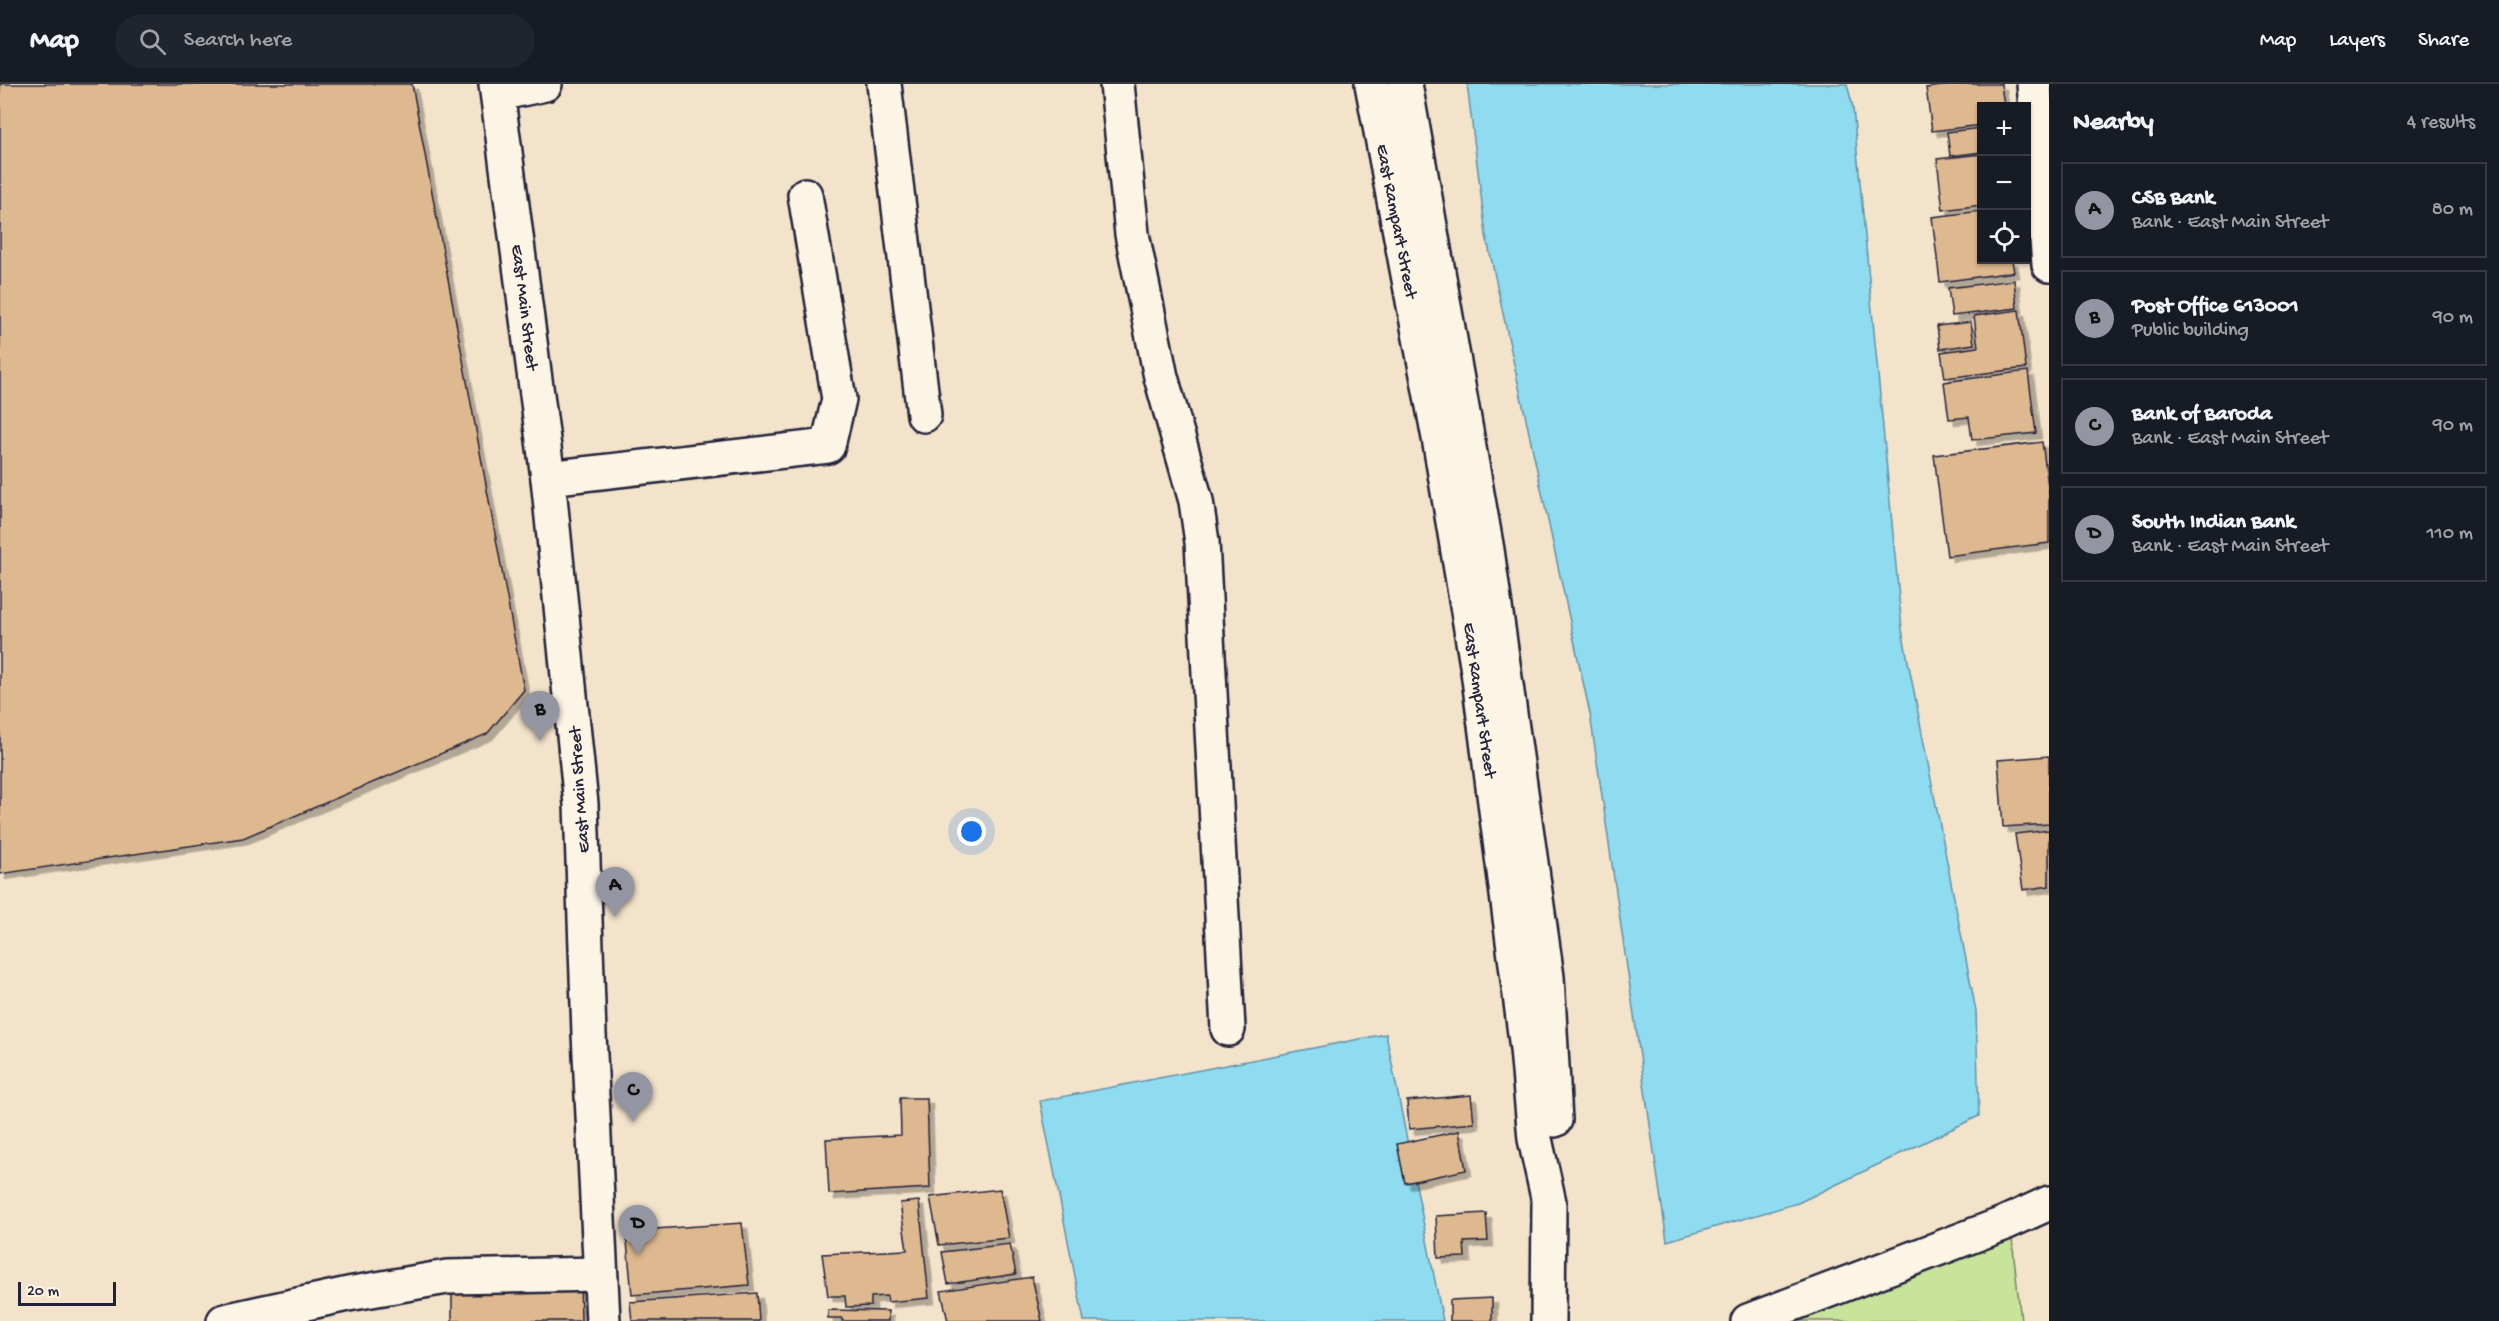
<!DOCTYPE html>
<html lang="en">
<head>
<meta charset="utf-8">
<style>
  body { margin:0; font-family:"Gochi Hand",sans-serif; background:#20242c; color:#f1f3f6 }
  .controls { position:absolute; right:18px; top:18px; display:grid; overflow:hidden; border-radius:0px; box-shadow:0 2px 4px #0004 }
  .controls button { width:54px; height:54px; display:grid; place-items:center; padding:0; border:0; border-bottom:2px solid #363941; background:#171b24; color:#f1f3f6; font:30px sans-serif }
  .scale { position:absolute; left:18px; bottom:15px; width:98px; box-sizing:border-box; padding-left:6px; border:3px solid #22223b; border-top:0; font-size:16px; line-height:21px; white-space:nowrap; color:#22223b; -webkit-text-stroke:4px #fcf5e5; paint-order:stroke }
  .you { position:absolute; left:972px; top:748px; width:21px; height:21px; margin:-15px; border:4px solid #fff; border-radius:50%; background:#1a73e8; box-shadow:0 0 0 9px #1a73e833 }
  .badge { display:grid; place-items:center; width:39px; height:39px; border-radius:50%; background:#9495a2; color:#111; font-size:20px; font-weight:700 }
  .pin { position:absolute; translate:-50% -50px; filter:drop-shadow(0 2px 3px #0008) }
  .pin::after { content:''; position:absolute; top:32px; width:21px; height:18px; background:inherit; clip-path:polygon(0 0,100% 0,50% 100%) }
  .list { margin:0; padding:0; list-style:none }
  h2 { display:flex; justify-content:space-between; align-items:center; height:78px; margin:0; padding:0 24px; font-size:26px }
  h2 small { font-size:20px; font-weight:400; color:#9ea1a6 }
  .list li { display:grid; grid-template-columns:39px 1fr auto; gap:18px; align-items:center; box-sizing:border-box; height:96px; margin:0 12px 12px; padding:0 12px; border:2px solid #363941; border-radius:0px }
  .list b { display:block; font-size:22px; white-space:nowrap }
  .list p { margin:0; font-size:20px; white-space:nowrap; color:#9ea1a6 }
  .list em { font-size:20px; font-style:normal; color:#9ea1a6 }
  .icon { flex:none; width:33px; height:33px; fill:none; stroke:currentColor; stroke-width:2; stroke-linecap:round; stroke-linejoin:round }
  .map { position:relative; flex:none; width:2049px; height:1237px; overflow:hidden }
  header { display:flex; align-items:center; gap:36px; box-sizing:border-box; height:84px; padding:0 30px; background:#171b24; border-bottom:2px solid #363941 }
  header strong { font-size:28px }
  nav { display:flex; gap:33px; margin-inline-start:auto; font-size:21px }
  .search { width:420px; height:54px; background:#20242c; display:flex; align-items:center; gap:15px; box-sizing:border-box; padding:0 21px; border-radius:33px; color:#9ea1a6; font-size:22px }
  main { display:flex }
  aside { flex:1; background:#171b24 }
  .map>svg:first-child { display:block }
</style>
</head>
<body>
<header>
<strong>Map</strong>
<div class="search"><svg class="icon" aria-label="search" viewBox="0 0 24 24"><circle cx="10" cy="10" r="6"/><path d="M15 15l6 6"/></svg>Search here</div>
<nav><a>Map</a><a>Layers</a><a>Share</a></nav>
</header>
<main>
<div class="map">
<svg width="2049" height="1237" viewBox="0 0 2049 1237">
  <defs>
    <filter id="shadow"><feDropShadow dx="5.5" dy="5.5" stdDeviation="0" flood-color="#0004"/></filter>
  </defs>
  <rect width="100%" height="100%" fill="#f3e3cb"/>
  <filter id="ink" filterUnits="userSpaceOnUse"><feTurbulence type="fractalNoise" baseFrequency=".0167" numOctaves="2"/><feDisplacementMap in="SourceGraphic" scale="12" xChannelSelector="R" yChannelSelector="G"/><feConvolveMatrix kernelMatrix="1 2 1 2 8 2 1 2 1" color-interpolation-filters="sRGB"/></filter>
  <g filter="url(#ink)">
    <!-- green -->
    <path fill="#c8e39a" stroke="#75826a" stroke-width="1.5" d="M2008,1118L2021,1237H1750Z"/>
    <!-- water -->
    <g fill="#8fdbef" stroke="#6391a7" stroke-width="1.5">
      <path d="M1467,0H1847L1853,24L1902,546L1976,927L1979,1032L1798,1119L1667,1157L1590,630L1486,151Z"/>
      <path d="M1386,950L1443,1237H1084L1040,1017Z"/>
    </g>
    <!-- building -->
    <g fill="#deb88f" stroke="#22223b" stroke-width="1.5" filter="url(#shadow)">
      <path d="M0,0H412L524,606L487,650L243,754L0,790Z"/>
      <path d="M1958,0H2001L2004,22H1982V41L1932,47L1926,4Z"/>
      <path d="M1982,44V68L1950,72L1947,48Z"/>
      <path d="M1982,70V121L1943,126L1937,75Z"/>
      <path d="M1982,127V176H2012L2014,188L1940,198L1932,133Z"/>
      <path d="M2014,196L2017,224L1952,232L1948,204Z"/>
      <path d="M2019,226L2026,284L1945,294L1941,268L1978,263L1974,232Z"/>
      <path d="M1971,238L1974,260L1940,265L1937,242Z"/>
      <path d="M2028,287L2036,349L1972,356L1969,333L1949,335L1944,298Z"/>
      <path d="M2042,358L2049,410V459L1947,472L1934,371Z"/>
      <path d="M2049,672V740L2003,743L1998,676Z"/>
      <path d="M2049,746V802L2023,806L2015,750Z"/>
      <path d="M1471,1011L1474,1039L1409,1045L1407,1017Z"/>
      <path d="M900,1014H927L930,1104L829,1110L826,1055L901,1051Z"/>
      <path d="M1459,1047L1466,1086L1405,1099L1397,1060Z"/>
      <path d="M1000,1105L1009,1154L939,1161L930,1113Z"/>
      <path d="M919,1117L929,1214L888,1218L887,1212L871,1213V1222L846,1223L845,1212H828L822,1170L907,1166L900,1119Z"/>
      <path d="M1486,1129L1488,1157L1464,1158L1465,1173L1438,1174L1436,1132Z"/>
      <path d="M742,1139L749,1201L632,1211L626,1147Z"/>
      <path d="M1010,1160L1016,1190L948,1200L942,1168Z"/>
      <path d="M1032,1193L1042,1237H948L941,1207Z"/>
      <path d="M580,1196L581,1237H452V1199Z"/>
      <path d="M757,1209L759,1237H632L630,1218Z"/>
      <path d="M1492,1214V1237H1450V1216Z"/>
      <path d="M828,1226L888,1227V1237H842V1234H828Z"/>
    </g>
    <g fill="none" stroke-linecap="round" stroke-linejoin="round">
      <defs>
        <g id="minor">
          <path d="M884,0L924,331"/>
          <path d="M1117,0L1132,150L1161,293L1196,417L1202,458L1228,945"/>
          <path d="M1372,0L1439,354L1478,587L1527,965L1535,1055L1549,1118L1548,1237"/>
          <path d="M1405,0L1487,466L1547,893L1555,1036"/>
          <path d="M2034,0L2049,181"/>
          <path d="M498,10L545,0"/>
          <path d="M548,394L828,362L839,315L805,111"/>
          <path d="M224,1237L348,1210L447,1193L600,1190"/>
          <path d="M1748,1237L2003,1140L2049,1119"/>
        </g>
        <path id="major" d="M496,0L548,394L581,720L589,950L603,1237"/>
      </defs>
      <!-- minor casing -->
      <use href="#minor" stroke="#22223b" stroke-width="38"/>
      <!-- major casing -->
      <use href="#major" stroke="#22223b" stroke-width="38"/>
      <!-- minor -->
      <use href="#minor" stroke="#fcf5e5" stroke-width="33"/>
      <!-- major -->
      <use href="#major" stroke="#fcf5e5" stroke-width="33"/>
    </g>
  </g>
  <g text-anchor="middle" stroke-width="4.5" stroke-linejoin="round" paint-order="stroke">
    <!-- street labels -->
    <g font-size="18" fill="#22223b" stroke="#fcf5e5">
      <text transform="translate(1398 137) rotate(79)" y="6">East Rampart Street</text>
      <text transform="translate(526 223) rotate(83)" y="6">East Main Street</text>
      <text transform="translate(1481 616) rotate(82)" y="6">East Rampart Street</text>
      <text transform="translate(578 706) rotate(-94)" y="6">East Main Street</text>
    </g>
  </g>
</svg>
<div class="controls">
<button>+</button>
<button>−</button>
<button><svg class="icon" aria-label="locate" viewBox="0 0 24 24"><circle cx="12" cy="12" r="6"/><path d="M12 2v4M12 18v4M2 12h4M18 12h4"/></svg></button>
</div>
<div class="scale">20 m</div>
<div class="you"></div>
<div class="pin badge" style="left:615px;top:833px">A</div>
<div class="pin badge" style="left:540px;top:657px">B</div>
<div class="pin badge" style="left:633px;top:1038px">C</div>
<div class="pin badge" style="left:638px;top:1171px">D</div>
</div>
<aside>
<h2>Nearby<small>4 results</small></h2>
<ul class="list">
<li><span class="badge">A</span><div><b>CSB Bank</b><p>Bank · East Main Street</p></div><em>80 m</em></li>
<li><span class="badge">B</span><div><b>Post Office 613001</b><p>Public building</p></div><em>90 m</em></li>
<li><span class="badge">C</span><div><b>Bank of Baroda</b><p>Bank · East Main Street</p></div><em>90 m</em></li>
<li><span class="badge">D</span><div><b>South Indian Bank</b><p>Bank · East Main Street</p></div><em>110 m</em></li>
</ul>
</aside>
</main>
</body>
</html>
